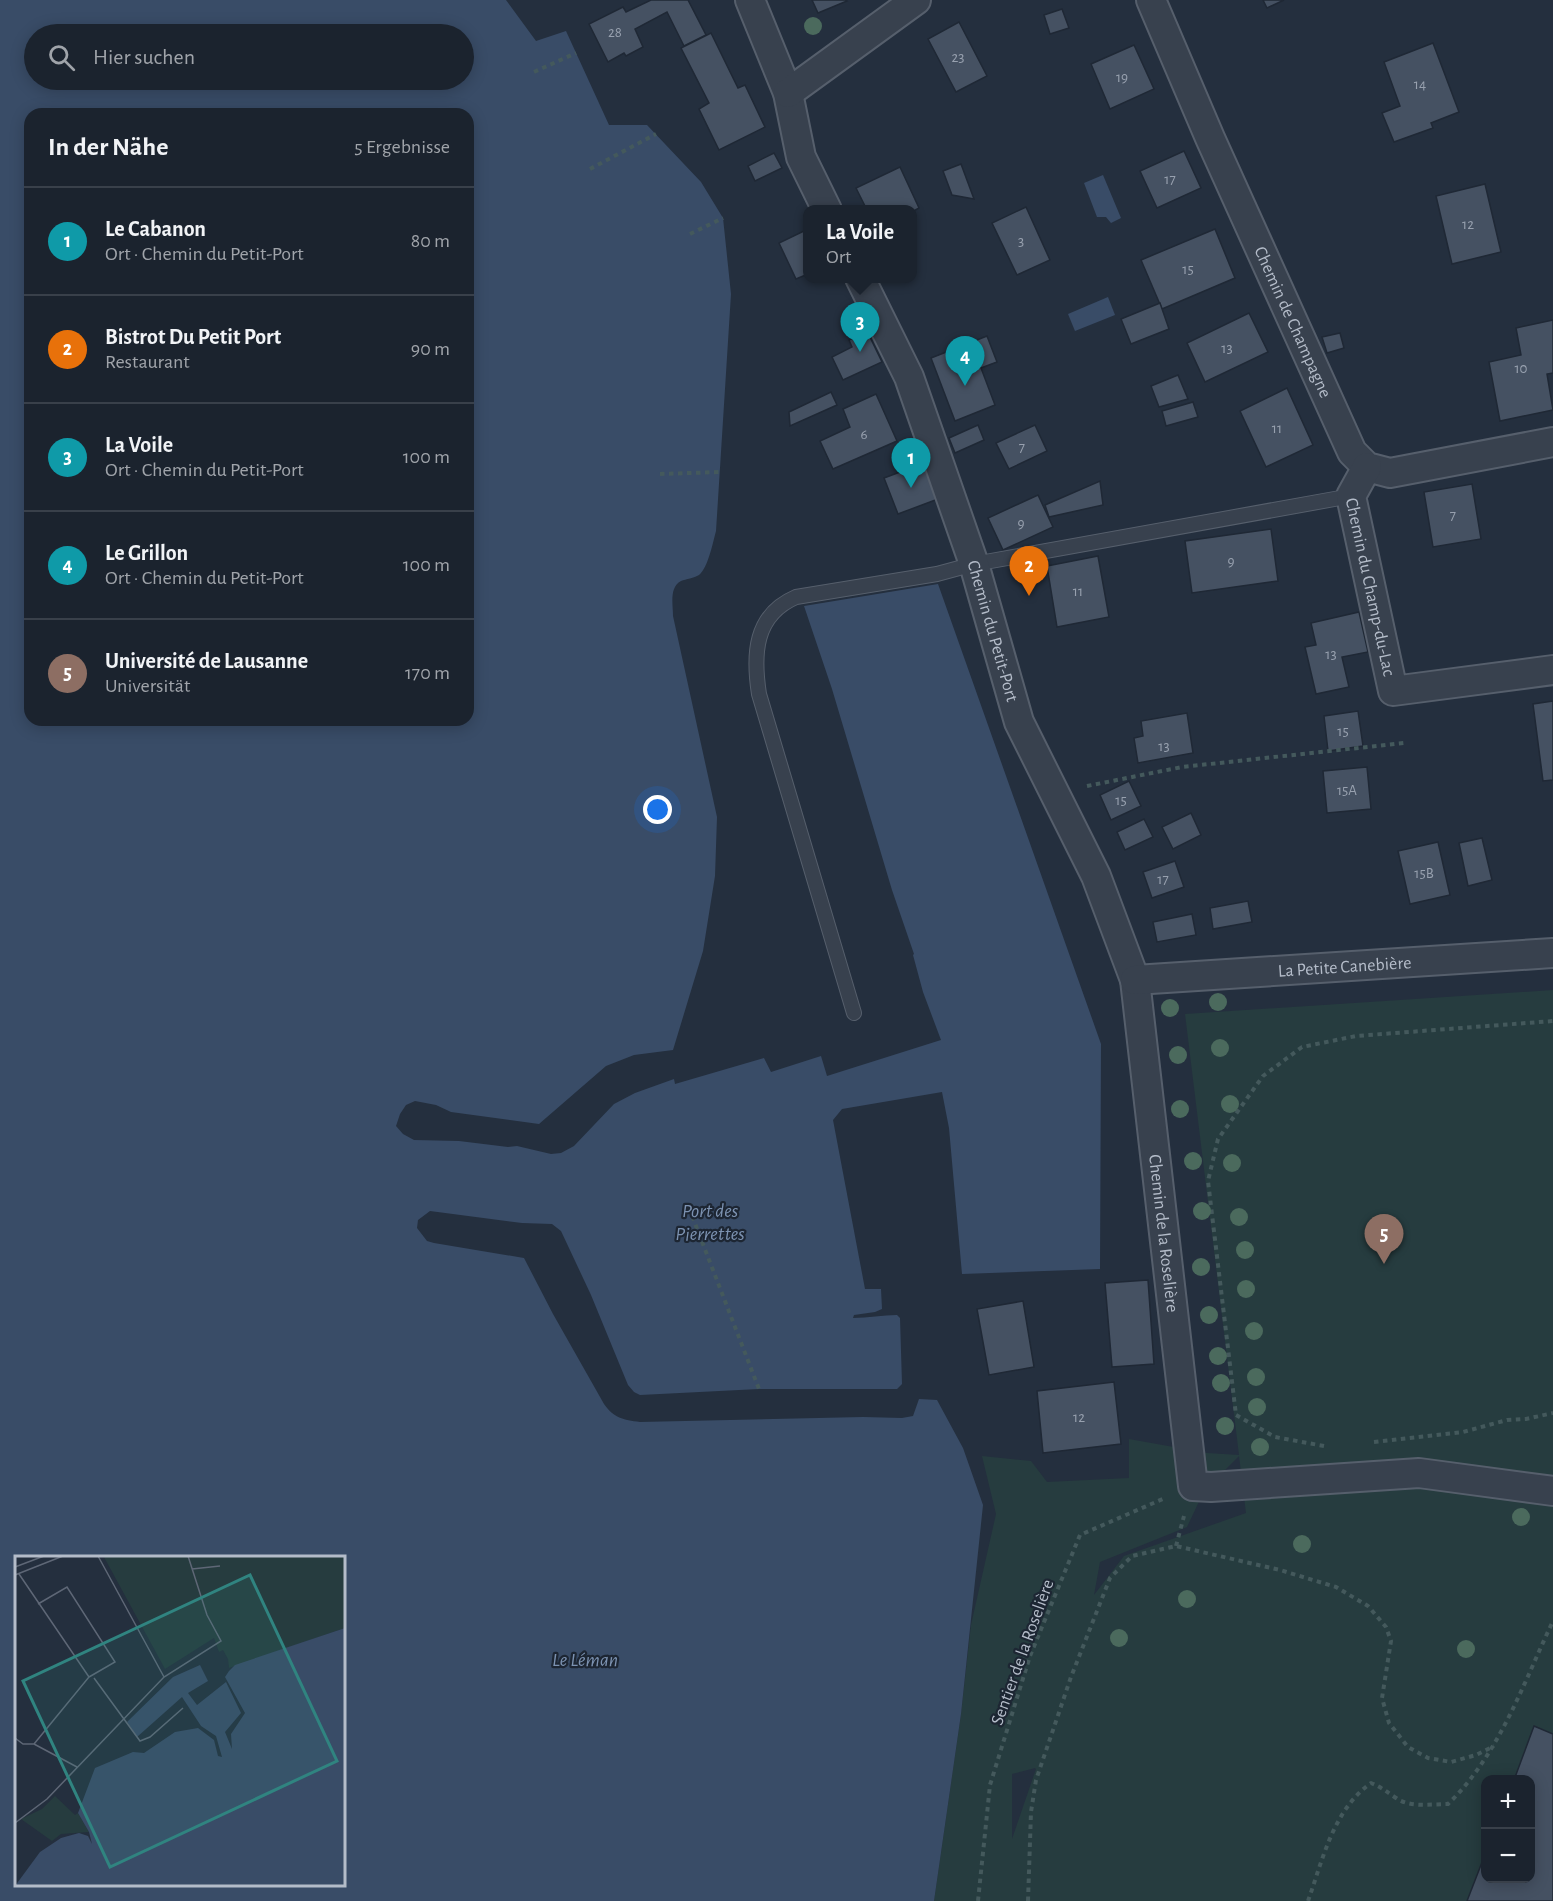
<!DOCTYPE html>
<html lang="de">
<head>
<meta charset="utf-8">
<style>
  body { margin:0; font-family:"Alegreya Sans",sans-serif; background:#242b36; color:#f1f3f6 }
  .controls { position:absolute; right:18px; bottom:18px; display:grid; overflow:hidden; border-radius:12px; box-shadow:0 3px 15px #0003 }
  .controls button { width:54px; height:54px; display:grid; place-items:center; padding:0; border:0; border-bottom:2px solid #39404a; background:#1b232e; color:#f1f3f6; font:30px sans-serif }
  .you { position:absolute; left:658px; top:810px; width:21px; height:21px; margin:-15px; border:4px solid #fff; border-radius:50%; background:#1a73e8; box-shadow:0 0 0 9px #1a73e833 }
  .badge { display:grid; place-items:center; width:39px; height:39px; border-radius:50%; background:#ea580c; color:#fff; font-size:20px; font-weight:700 }
  .pin { position:absolute; translate:-50% -50px; filter:drop-shadow(0 2px 3px #0008) }
  .pin::after { content:''; position:absolute; top:32px; width:21px; height:18px; background:inherit; clip-path:polygon(0 0,100% 0,50% 100%) }
  .popup { position:absolute; left:803px; top:205px; width:114px; height:78px; box-sizing:border-box; display:grid; place-content:center; border-radius:12px; background:#1b232e; filter:drop-shadow(0 2px 4px #0005); font-size:20px; white-space:nowrap; color:#a0a4aa }
  .popup b { font-size:22px; color:#f1f3f6 }
  .popup::after { content:''; position:absolute; left:50%; top:100%; margin-left:-12px; border:12px solid transparent; border-top-color:#1b232e }
  .list { margin:0; padding:0; list-style:none }
  h2 { display:flex; justify-content:space-between; align-items:center; height:78px; margin:0; padding:0 24px; font-size:26px }
  h2 small { font-size:20px; font-weight:400; color:#a0a4aa }
  .list li { display:grid; grid-template-columns:39px 1fr auto; gap:18px; align-items:center; box-sizing:border-box; height:108px; padding:0 24px; border-top:2px solid #39404a }
  .list b { display:block; font-size:22px; white-space:nowrap }
  .list p { margin:0; font-size:20px; white-space:nowrap; color:#a0a4aa }
  .list em { font-size:20px; font-style:normal; color:#a0a4aa }
  .icon { flex:none; width:33px; height:33px; fill:none; stroke:currentColor; stroke-width:2; stroke-linecap:round; stroke-linejoin:round }
  .map { position:relative; flex:none; width:1553px; height:1901px; overflow:hidden }
  .search { position:absolute; background:#1b232e; box-shadow:0 3px 15px #0003; left:24px; top:24px; width:450px; height:66px; display:flex; align-items:center; gap:15px; box-sizing:border-box; padding:0 21px; border-radius:33px; color:#a0a4aa; font-size:22px }
  .panel { position:absolute; background:#1b232e; box-shadow:0 3px 15px #0003; left:24px; top:108px; width:450px; height:618px; border-radius:18px }
  .map>svg:first-child { display:block }
</style>
</head>
<body>
<div class="map">
<svg width="1553" height="1901" viewBox="0 0 1553 1901">
  <rect width="100%" height="100%" fill="#242f3e"/>
  <!-- green -->
  <path fill="#263c3f" fill-rule="evenodd" d="M1553,990V1901H934L961,1714L971,1625L996,1514L982,1456L1031,1461L1047,1482L1129,1478V1439L1207,1453L1239,1455L1185,1014ZM1239,1456L1246,1513L1124,1556L1094,1595L1100,1562L1187,1527L1204,1491ZM1035,1768L1036,1769L1012,1839V1774ZM1486,1780H1530V1878H1486Z"/>
  <!-- water -->
  <g fill="#394c67" fill-rule="evenodd">
    <path d="M0,0H506L536,41L566,31L609,125H647L701,182L723,218L731,294L716,531C713,542 708,568 699,575C694,578 686,579 681,581C669,587 673,605 673,616L717,817L715,876L703,951L673,1050L634,1055L606,1066L539,1124L451,1112L436,1105L415,1101L406,1105L400,1114L396,1126L403,1134L414,1140L459,1141L508,1147L517,1146L551,1154L561,1153L574,1146L614,1104L635,1093L674,1079L675,1084L764,1058L771,1072L821,1056L827,1076L941,1040L923,992L913,955L914,954L892,890L832,689L804,606L938,584L1101,1044L1100,1269L962,1274L949,1128L942,1092L842,1109L833,1120L865,1289H881L882,1309L875,1312L854,1315L853,1318C868,1318 883,1315 897,1315L900,1318L902,1384L897,1389H759L640,1395L634,1392L628,1385L591,1295L561,1231L552,1224L522,1223L430,1211L418,1220L417,1228L427,1241L434,1243L524,1258L553,1314L604,1404C614,1418 623,1420 640,1422L863,1417L902,1418L913,1416L919,1399L937,1400L963,1448L983,1505L961,1714L934,1901H0ZM34,34H464V80H34ZM30,114H468V720H30ZM16,1558H344V1884H16Z"/>
    <path d="M1103,175L1121,218L1111,223L1106,217H1097L1084,183Z"/>
    <path d="M1108,297L1115,315L1075,331L1068,314Z"/>
  </g>
  <!-- building -->
  <g fill="#455162" stroke="#1f2835" stroke-width="1.5">
    <path d="M651,0H688L706,35L684,46L667,12L635,29L643,47L626,56L624,53L608,62L589,24L623,7L626,12Z"/>
    <path d="M812,0H846L847,1L818,13Z"/>
    <path d="M1263,0H1284L1267,8Z"/>
    <path d="M1062,9L1069,28L1050,34L1044,15Z"/>
    <path d="M959,22L987,76L956,92L928,39Z"/>
    <path d="M711,33L738,88L745,85L765,127L719,150L699,109L709,103L681,48Z"/>
    <path d="M1433,43L1459,112L1431,123L1433,128L1394,142L1382,113L1400,106L1384,62Z"/>
    <path d="M1134,45L1154,89L1110,109L1091,64Z"/>
    <path d="M1184,151L1201,188L1157,208L1140,171Z"/>
    <path d="M774,153L782,168L755,181L748,166Z"/>
    <path d="M961,164L974,199L952,195L943,171Z"/>
    <path d="M900,167L919,208L912,212V210H867L856,188Z"/>
    <path d="M1485,184L1501,252L1452,264L1436,196Z"/>
    <path d="M1026,207L1050,260L1017,275L992,223Z"/>
    <path d="M808,229V274L796,279L779,243Z"/>
    <path d="M1215,229L1235,278L1162,309L1141,260Z"/>
    <path d="M1160,303L1169,329L1131,344L1121,319Z"/>
    <path d="M1249,313L1268,352L1205,382L1187,343Z"/>
    <path d="M1553,320V373L1547,374L1553,410L1500,421L1489,362L1521,355L1516,328Z"/>
    <path d="M867,331L882,362L843,380L832,357L852,347L849,340Z"/>
    <path d="M1340,333L1344,348L1327,353L1322,337Z"/>
    <path d="M987,336L997,362L981,368L995,405L955,421L931,358Z"/>
    <path d="M1178,375L1188,399L1159,407L1151,386Z"/>
    <path d="M1287,388L1313,445L1266,467L1240,411Z"/>
    <path d="M831,392L837,405L790,426L789,412Z"/>
    <path d="M876,394L897,441L833,469L820,441L850,427L843,409Z"/>
    <path d="M1193,402L1198,417L1166,426L1162,411Z"/>
    <path d="M978,425L984,440L955,453L949,438Z"/>
    <path d="M1035,425L1047,451L1009,469L996,443Z"/>
    <path d="M924,463L938,499L898,514L884,478Z"/>
    <path d="M1100,481L1103,505L1049,517L1045,505Z"/>
    <path d="M1472,484L1481,539L1433,547L1424,492Z"/>
    <path d="M1038,495L1053,527L1003,550L988,518Z"/>
    <path d="M1271,529L1278,581L1192,593L1185,541Z"/>
    <path d="M1098,556L1109,617L1057,627L1047,566Z"/>
    <path d="M1359,612L1368,652L1342,657L1349,687L1316,694L1305,647L1316,645L1311,623Z"/>
    <path d="M1553,701V780L1543,781L1533,704Z"/>
    <path d="M1358,711L1363,746L1328,751L1324,716Z"/>
    <path d="M1187,713L1193,753L1138,763L1134,738L1143,736L1141,721Z"/>
    <path d="M1367,767L1371,809L1327,813L1323,771Z"/>
    <path d="M1129,781L1141,806L1111,820L1100,795Z"/>
    <path d="M1191,813L1201,835L1173,849L1162,827Z"/>
    <path d="M1144,819L1153,837L1125,850L1117,832Z"/>
    <path d="M1482,838L1492,880L1468,886L1459,843Z"/>
    <path d="M1438,842L1450,895L1410,904L1398,851Z"/>
    <path d="M1175,861L1184,887L1152,898L1143,872Z"/>
    <path d="M1248,901L1252,922L1213,929L1210,908Z"/>
    <path d="M1192,914L1196,935L1157,942L1153,922Z"/>
    <path d="M1148,1280L1154,1364L1112,1367L1105,1283Z"/>
    <path d="M1023,1301L1034,1367L989,1375L977,1309Z"/>
    <path d="M1114,1382L1121,1444L1043,1453L1037,1391Z"/>
    <path d="M1534,1726L1553,1734V1901H1467L1486,1852V1878H1530V1780H1514Z"/>
  </g>
  <g fill="none" stroke-linecap="round" stroke-linejoin="round">
    <defs>
      <path id="lane" d="M854,1013L759,694C753,655 754,615 796,597L937,574L974,564L1351,496"/>
      <g id="street">
        <path d="M750,0L788,93L801,157L827,210"/>
        <path id="s1" d="M1151,0L1210,138L1352,452L1367,467L1390,473L1553,442"/>
        <path d="M788,93L916,0"/>
        <path id="s2" d="M860,278L909,377L974,564L1019,722L1096,876L1135,980L1193,1486L1211,1487L1419,1473L1553,1491"/>
        <path id="s3" d="M1367,467L1351,496L1393,691L1553,670"/>
        <path id="s4" d="M1135,980L1553,953"/>
      </g>
    </defs>
    <!-- lane casing -->
    <use href="#lane" stroke="#565f6c" stroke-width="16"/>
    <!-- street casing -->
    <use href="#street" stroke="#565f6c" stroke-width="32"/>
    <!-- path -->
    <g stroke="#44595c" stroke-width="4" stroke-dasharray="4.5 4.5" stroke-linecap="butt">
      <path d="M534,72L576,53"/>
      <path d="M590,169L656,134"/>
      <path d="M690,234L723,218"/>
      <path d="M660,474L720,472"/>
      <path d="M1087,786L1182,767L1404,743"/>
      <path d="M689,1208L759,1389"/>
      <path d="M1374,1442L1463,1432L1507,1420L1526,1419L1553,1413"/>
      <path d="M1324,1446L1275,1437L1236,1415L1208,1181L1218,1139L1263,1076L1302,1047L1356,1036L1553,1021"/>
      <path d="M1176,1546L1184,1516"/>
      <path d="M978,1901L990,1785L1030,1656L1080,1535L1165,1498"/>
      <path d="M1028,1901L1031,1812L1036,1780L1071,1677L1110,1578L1132,1556L1176,1546L1280,1570L1336,1587L1368,1606L1386,1627L1391,1641L1382,1698L1389,1723L1408,1747L1428,1758L1451,1762L1476,1755L1494,1746"/>
      <path d="M1308,1901C1323,1859 1333,1810 1371,1783C1381,1787 1387,1792 1396,1798C1410,1808 1431,1804 1448,1804C1499,1755 1523,1684 1553,1621"/>
    </g>
    <!-- lane -->
    <use href="#lane" stroke="#38414e" stroke-width="14"/>
    <!-- street -->
    <use href="#street" stroke="#38414e" stroke-width="28"/>
  </g>
  <!-- trees -->
  <g fill="#4b6a5d">
    <circle cx="813" cy="26" r="9"/>
    <circle cx="1218" cy="1002" r="9"/>
    <circle cx="1170" cy="1008" r="9"/>
    <circle cx="1220" cy="1048" r="9"/>
    <circle cx="1178" cy="1055" r="9"/>
    <circle cx="1230" cy="1104" r="9"/>
    <circle cx="1180" cy="1109" r="9"/>
    <circle cx="1193" cy="1161" r="9"/>
    <circle cx="1232" cy="1163" r="9"/>
    <circle cx="1202" cy="1211" r="9"/>
    <circle cx="1239" cy="1217" r="9"/>
    <circle cx="1245" cy="1250" r="9"/>
    <circle cx="1201" cy="1267" r="9"/>
    <circle cx="1246" cy="1289" r="9"/>
    <circle cx="1209" cy="1315" r="9"/>
    <circle cx="1254" cy="1331" r="9"/>
    <circle cx="1218" cy="1356" r="9"/>
    <circle cx="1256" cy="1377" r="9"/>
    <circle cx="1221" cy="1383" r="9"/>
    <circle cx="1257" cy="1407" r="9"/>
    <circle cx="1225" cy="1426" r="9"/>
    <circle cx="1260" cy="1447" r="9"/>
    <circle cx="1521" cy="1517" r="9"/>
    <circle cx="1302" cy="1544" r="9"/>
    <circle cx="1187" cy="1599" r="9"/>
    <circle cx="1119" cy="1638" r="9"/>
    <circle cx="1466" cy="1649" r="9"/>
  </g>
  <g text-anchor="middle" stroke-width="4.5" stroke-linejoin="round" paint-order="stroke">
    <!-- number labels -->
    <g font-size="15" fill="#98a1af">
      <text x="615" y="37">28</text>
      <text x="958" y="62">23</text>
      <text x="1122" y="82">19</text>
      <text x="1420" y="89">14</text>
      <text x="1170" y="184">17</text>
      <text x="1468" y="229">12</text>
      <text x="1021" y="246">3</text>
      <text x="1188" y="274">15</text>
      <text x="1227" y="353">13</text>
      <text x="1521" y="373">10</text>
      <text x="1277" y="433">11</text>
      <text x="864" y="439">6</text>
      <text x="1022" y="452">7</text>
      <text x="1453" y="520">7</text>
      <text x="1021" y="528">9</text>
      <text x="1231" y="566">9</text>
      <text x="1078" y="596">11</text>
      <text x="1331" y="659">13</text>
      <text x="1343" y="736">15</text>
      <text x="1164" y="751">13</text>
      <text x="1347" y="795">15A</text>
      <text x="1121" y="805">15</text>
      <text x="1424" y="878">15B</text>
      <text x="1163" y="884">17</text>
      <text x="1079" y="1422">12</text>
    </g>
    <!-- street labels -->
    <g font-size="18" fill="#b4bcc9" stroke="#1d2633">
      <text dy="6" stroke="none"><textPath href="#s1" startOffset="352">Chemin de Champagne</textPath></text>
      <text dy="6" stroke="none"><textPath href="#s3" startOffset="126">Chemin du Champ-du-Lac</textPath></text>
      <text dy="6" stroke="none"><textPath href="#s2" startOffset="378">Chemin du Petit-Port</textPath></text>
      <text dy="6" stroke="none"><textPath href="#s4" startOffset="210">La Petite Canebière</textPath></text>
      <text dy="6" stroke="none"><textPath href="#s2" startOffset="1011">Chemin de la Roselière</textPath></text>
      <text transform="translate(1022 1652) rotate(-70)" y="6">Sentier de la Roselière</text>
    </g>
    <!-- water labels -->
    <g font-size="20" font-style="italic" fill="#7c92b1" stroke="#1d2633">
      <text x="710" y="1217">Port des<tspan x="710" dy="23">Pierrettes</tspan></text>
      <text x="585" y="1666">Le Léman</text>
    </g>
  </g>
  <!-- overview -->
  <g transform="translate(15 1556)">
    <rect width="330" height="330" fill="#242f3e"/>
    <path d="M330,0V72L214,112L213,103L208,94L204,96L199,82L150,113L89,1ZM40,240L60,259L63,257L74,276L46,278L37,285L6,263L27,253Z" fill="#263c3f"/>
    <path d="M330,72V330H0L25,296L46,282L64,277L73,280L77,288L74,276L63,257L80,212L118,196L129,197L160,176L183,172L199,184L203,200L207,201L201,180L186,170L167,141L122,181L112,166L158,121L185,109L193,125L173,137L182,149L211,126L226,157L210,176L217,193L216,178L230,157L210,121L214,115L220,109Z" fill="#394c67"/>
    <path fill="none" stroke="#5e6776" stroke-width="1.5" d="M83,0L149,121M0,11L29,0M177,13L205,10M4,18L74,121L19,188M0,19L48,0M23,48L52,31L100,106L74,121M79,122L125,185L135,181L168,152M0,182L8,188H19M19,188L62,211M0,267L32,243L149,121L206,85L192,59L173,0"/>
    <path fill="#308480" fill-opacity="0.15" stroke="#308480" stroke-width="3" d="M235,19L322,205L95,311L8,125Z"/>
    <rect width="330" height="330" fill="none" stroke="#b4bcc9" stroke-width="3"/>
  </g>
</svg>
<div class="controls">
<button>+</button>
<button>−</button>
</div>
<div class="you"></div>
<div class="pin badge" style="left:911px;top:488px;background:#0f9aa8">1</div>
<div class="pin badge" style="left:1029px;top:596px;background:#e8710a">2</div>
<div class="pin badge" style="left:860px;top:352px;background:#0f9aa8">3</div>
<div class="popup"><b>La Voile</b>Ort</div>
<div class="pin badge" style="left:965px;top:386px;background:#0f9aa8">4</div>
<div class="pin badge" style="left:1384px;top:1264px;background:#8d6e63">5</div>
<div class="search"><svg class="icon" aria-label="search" viewBox="0 0 24 24"><circle cx="10" cy="10" r="6"/><path d="M15 15l6 6"/></svg>Hier suchen</div>
<section class="panel">
<h2>In der Nähe<small>5 Ergebnisse</small></h2>
<ul class="list">
<li><span class="badge" style="background:#0f9aa8">1</span><div><b>Le Cabanon</b><p>Ort · Chemin du Petit-Port</p></div><em>80 m</em></li>
<li><span class="badge" style="background:#e8710a">2</span><div><b>Bistrot Du Petit Port</b><p>Restaurant</p></div><em>90 m</em></li>
<li><span class="badge" style="background:#0f9aa8">3</span><div><b>La Voile</b><p>Ort · Chemin du Petit-Port</p></div><em>100 m</em></li>
<li><span class="badge" style="background:#0f9aa8">4</span><div><b>Le Grillon</b><p>Ort · Chemin du Petit-Port</p></div><em>100 m</em></li>
<li><span class="badge" style="background:#8d6e63">5</span><div><b>Université de Lausanne</b><p>Universität</p></div><em>170 m</em></li>
</ul>
</section>
</div>
</body>
</html>
